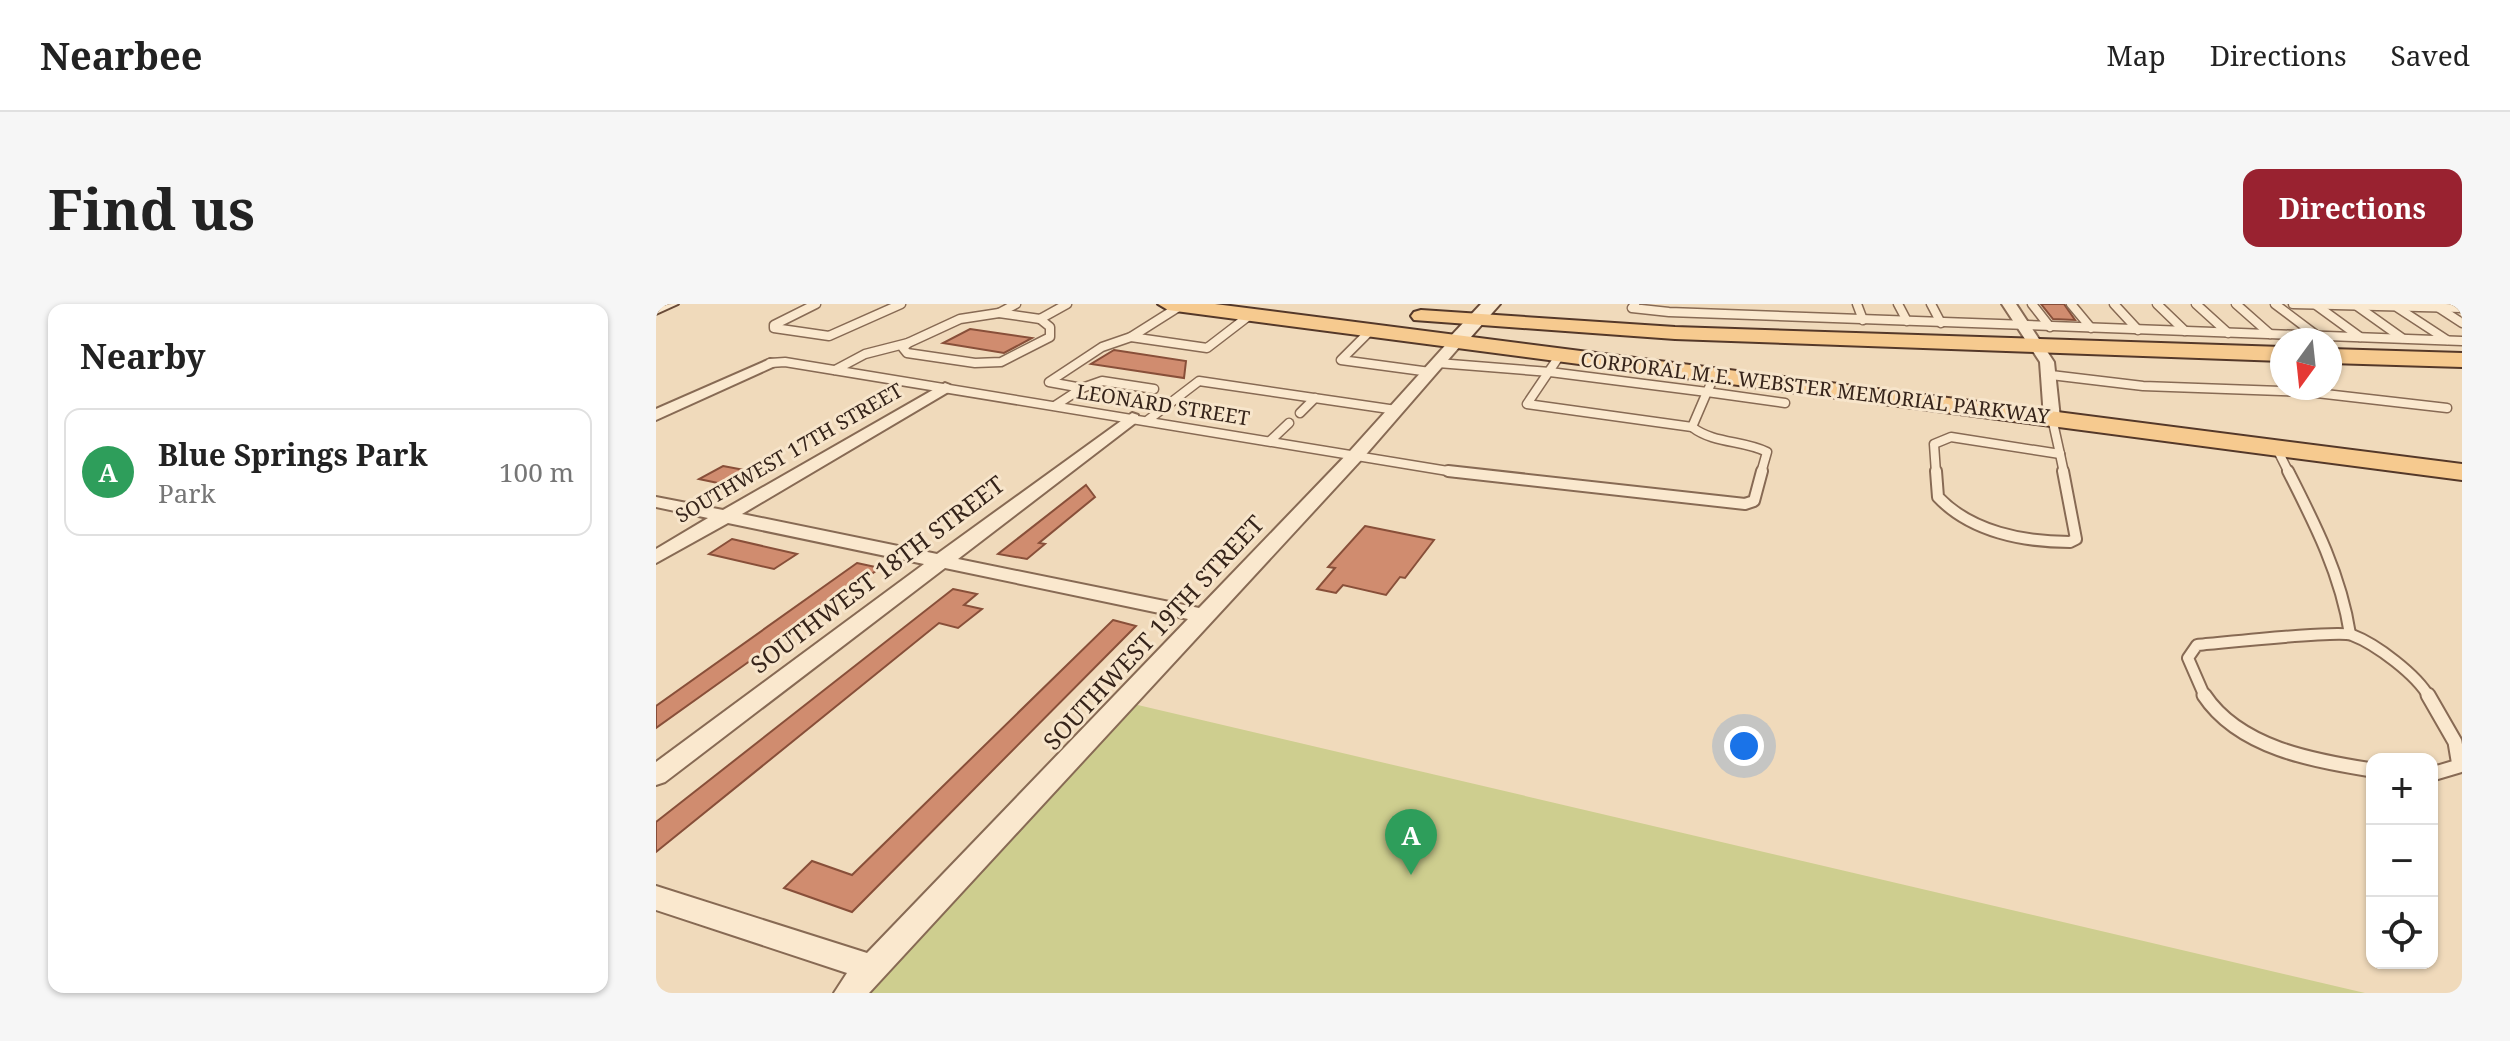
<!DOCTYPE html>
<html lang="en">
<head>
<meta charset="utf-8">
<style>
  body { margin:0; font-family:"Noto Serif",serif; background:#f6f6f6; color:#222 }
  .controls { position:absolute; right:24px; bottom:24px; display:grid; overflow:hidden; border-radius:16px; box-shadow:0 2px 6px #0004 }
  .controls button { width:72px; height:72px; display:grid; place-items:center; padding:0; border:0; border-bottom:2px solid #e0e0e0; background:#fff; color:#222; font:40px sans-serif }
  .compass { position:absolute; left:1614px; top:24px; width:72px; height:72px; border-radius:50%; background:#fff; box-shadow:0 2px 6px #0004; rotate:195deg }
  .you { position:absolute; left:1088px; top:442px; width:28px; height:28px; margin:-20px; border:6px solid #fff; border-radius:50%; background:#1a73e8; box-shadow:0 0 0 12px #1a73e833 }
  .badge { display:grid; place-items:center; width:52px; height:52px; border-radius:50%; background:#992230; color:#fff; font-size:26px; font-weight:700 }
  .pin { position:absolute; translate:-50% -66px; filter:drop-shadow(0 2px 4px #0008) }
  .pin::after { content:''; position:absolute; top:42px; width:28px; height:24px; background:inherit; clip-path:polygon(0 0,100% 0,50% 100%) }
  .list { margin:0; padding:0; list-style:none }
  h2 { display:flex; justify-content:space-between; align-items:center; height:104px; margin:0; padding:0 32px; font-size:34px }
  h2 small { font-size:26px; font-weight:400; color:#767676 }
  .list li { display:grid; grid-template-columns:52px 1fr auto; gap:24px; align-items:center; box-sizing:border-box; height:128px; margin:0 16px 16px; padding:0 16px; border:2px solid #e0e0e0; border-radius:16px }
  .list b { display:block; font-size:30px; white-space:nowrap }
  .list p { margin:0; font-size:26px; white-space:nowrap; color:#767676 }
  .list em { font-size:26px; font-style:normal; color:#767676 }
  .icon { flex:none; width:44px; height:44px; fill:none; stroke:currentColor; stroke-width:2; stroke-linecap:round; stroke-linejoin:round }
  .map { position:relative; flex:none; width:1806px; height:689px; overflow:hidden; border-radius:16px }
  header { display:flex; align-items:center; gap:48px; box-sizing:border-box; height:112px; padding:0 40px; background:#fff; border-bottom:2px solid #e0e0e0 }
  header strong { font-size:38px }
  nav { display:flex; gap:44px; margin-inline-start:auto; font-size:28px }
  .intro { display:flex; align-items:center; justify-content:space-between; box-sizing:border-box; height:192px; padding:0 48px }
  h1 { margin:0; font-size:56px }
  .button { padding:20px 36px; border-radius:16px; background:#992230; color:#fff; font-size:28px; font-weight:700 }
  main { display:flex; gap:48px; padding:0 48px }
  aside { flex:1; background:#fff; border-radius:16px; box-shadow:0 2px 6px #0004 }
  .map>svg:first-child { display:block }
</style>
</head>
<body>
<header>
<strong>Nearbee</strong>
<nav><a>Map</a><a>Directions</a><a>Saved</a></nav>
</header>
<div class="intro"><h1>Find us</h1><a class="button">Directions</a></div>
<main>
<aside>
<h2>Nearby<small></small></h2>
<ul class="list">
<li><span class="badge" style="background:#2e9e5b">A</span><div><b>Blue Springs Park</b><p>Park</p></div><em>100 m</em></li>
</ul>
</aside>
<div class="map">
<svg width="1806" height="689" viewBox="0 0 1806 689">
  <rect width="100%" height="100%" fill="#f0dabb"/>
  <!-- green -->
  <path fill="#cece8f" d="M469,398L1709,689H193Z"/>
  <!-- building -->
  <g fill="#d08c6f" stroke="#884f39" stroke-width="2">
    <path d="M1385,0H1408L1419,16L1397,15Z"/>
    <path d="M314,25L376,34L348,49L287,39Z"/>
    <path d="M458,46L530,57L528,74L435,60Z"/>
    <path d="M67,162L99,168L76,182L43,175Z"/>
    <path d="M430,181L439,193L383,239L389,240L371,255L342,250Z"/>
    <path d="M709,222L778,236L749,274L744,273L730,291L687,281L680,289L661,285L679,264L672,263Z"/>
    <path d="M76,235L141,250L118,265L53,250Z"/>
    <path d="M201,259L224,264L0,424V402Z"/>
    <path d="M297,285L321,290L308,301L326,305L302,324L283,319L0,548V518Z"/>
    <path d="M457,316L480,322L196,608L128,584L156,557L196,571Z"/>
  </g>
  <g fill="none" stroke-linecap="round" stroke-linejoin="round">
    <defs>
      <g id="lane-far2">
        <path d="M160,0L118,21V24L173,32L245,0"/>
        <path d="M360,0L343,9L384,15L411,0"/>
        <path d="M979,0L976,4L1013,8L1806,37"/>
        <path d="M1201,0L1207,16"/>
        <path d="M1242,0L1251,17"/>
        <path d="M1275,0L1285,19"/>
        <path d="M1376,0L1394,23"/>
        <path d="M1415,0L1435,24"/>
        <path d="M1458,0L1482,26"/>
        <path d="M1501,0L1529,27"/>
        <path d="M1540,0L1572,29"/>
        <path d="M1580,0L1614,30"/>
        <path d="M1619,0L1660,31"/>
        <path d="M1637,0L1806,4"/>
        <path d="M1660,1L1704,33"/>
        <path d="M524,2L475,33L551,44L594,11"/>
        <path d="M1701,2L1746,34"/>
        <path d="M1742,4L1791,36"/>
        <path d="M1783,4L1806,19"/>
        <path d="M714,27L685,56L774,68"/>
        <path d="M252,39L247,44L251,49L319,59L345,58L394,33V23L384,15"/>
        <path d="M904,51L871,100L1036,123L1051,88L1129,99"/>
        <path d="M114,59L129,58L804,169"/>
        <path d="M782,59L894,68L1051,88L1059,71"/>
        <path d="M179,66L209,50L252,39L304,15L343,9"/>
        <path d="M1395,71L1487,82L1652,88L1791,104"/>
        <path d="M426,84L446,77L498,85"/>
        <path d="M400,101L426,84L393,78L446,43L475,33"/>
        <path d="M644,109L659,94"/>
        <path d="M1396,114L1404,150"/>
        <path d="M492,116L543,77L740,106"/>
        <path d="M1036,123C1058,140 1087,136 1111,148L1105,169"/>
        <path d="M614,137L633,119"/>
        <path d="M1620,143L1633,169"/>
        <path d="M1404,150L1408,169"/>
        <path d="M1280,169L1278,140L1295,133L1404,150"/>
      </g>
      <g id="lane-far1">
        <path d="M792,167L1089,200L1098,197L1106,167"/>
        <path d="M1280,167L1282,193C1315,228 1368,238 1414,238L1420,235L1407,167"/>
        <path d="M1632,167C1659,220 1685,271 1694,330"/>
        <path d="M1549,393L1532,354L1541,341C1566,339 1681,326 1696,331C1720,340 1761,371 1773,393"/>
      </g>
      <g id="lane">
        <path d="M1548,391C1583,444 1658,457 1716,466"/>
        <path d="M1772,391L1799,438L1803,462L1776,470"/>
      </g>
      <g id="street">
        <path d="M1346,0H1360L1398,58L1404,114L1402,117H1390L1388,114L1384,58Z"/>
        <path d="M800,34L805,35V41L706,155L213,689H178L191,669L0,606V582L211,649L532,315L289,264L9,478L0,481V458L268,260L72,219L0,259V245L52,214L0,203V193L67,206L289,79L294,81V87L86,210L281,250L476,109L482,111V117L302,255L543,304L694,147L795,35Z"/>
        <path d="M114,55L119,56V62L0,116V105Z"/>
      </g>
      <g id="secondary">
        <path d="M0,0H22L0,10Z"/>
        <path d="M825,0H844L807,42H793L790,38L793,34Z"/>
      </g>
      <g id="primary">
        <path d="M502,0H559L1806,160V176L512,6Z"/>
        <path d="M765,6L1019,23L1626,43V57L1019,35L758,16L755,12L758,8Z"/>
        <path d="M1674,45L1806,49V63L1674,59Z"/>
      </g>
    </defs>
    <!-- lane-far2 casing -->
    <use href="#lane-far2" stroke="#876a54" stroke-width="11"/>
    <!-- lane-far1 casing -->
    <use href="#lane-far1" stroke="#876a54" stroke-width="14"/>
    <!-- lane casing -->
    <use href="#lane" stroke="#876a54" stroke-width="17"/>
    <!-- street casing -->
    <use href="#street" stroke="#876a54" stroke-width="4"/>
    <!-- secondary casing -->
    <use href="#secondary" stroke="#694b38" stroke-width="4"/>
    <!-- primary casing -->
    <use href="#primary" stroke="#543829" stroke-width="4"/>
    <!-- lane-far2 -->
    <use href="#lane-far2" stroke="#fae8ce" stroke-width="8"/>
    <!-- lane-far1 -->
    <use href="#lane-far1" stroke="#fae8ce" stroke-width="10"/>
    <!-- lane -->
    <use href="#lane" stroke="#fae8ce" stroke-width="13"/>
    <!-- street -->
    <use href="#street" fill="#fae8ce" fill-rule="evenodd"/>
    <!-- secondary -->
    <use href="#secondary" fill="#fae8ce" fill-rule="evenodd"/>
    <!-- primary -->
    <use href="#primary" fill="#f6ca8f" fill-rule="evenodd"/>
  </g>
  <g text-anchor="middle" stroke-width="6" stroke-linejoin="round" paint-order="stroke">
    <!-- far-street labels -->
    <g font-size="20" fill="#36241a" stroke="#f7e5cb">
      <text transform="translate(1159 84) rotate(7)" y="7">CORPORAL M.E. WEBSTER MEMORIAL PARKWAY</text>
      <text transform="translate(507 101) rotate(9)" y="7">LEONARD STREET</text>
      <text transform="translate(133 149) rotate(-30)" y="7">SOUTHWEST 17TH STREET</text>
    </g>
    <!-- street labels -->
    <g font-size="24" fill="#36241a" stroke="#f7e5cb">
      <text transform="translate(222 271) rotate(-37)" y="8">SOUTHWEST 18TH STREET</text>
      <text transform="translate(498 329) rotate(-47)" y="8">SOUTHWEST 19TH STREET</text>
    </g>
  </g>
</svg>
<div class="controls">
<button>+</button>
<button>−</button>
<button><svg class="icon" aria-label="locate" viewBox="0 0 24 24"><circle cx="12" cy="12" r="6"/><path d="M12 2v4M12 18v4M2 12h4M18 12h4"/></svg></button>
</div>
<svg class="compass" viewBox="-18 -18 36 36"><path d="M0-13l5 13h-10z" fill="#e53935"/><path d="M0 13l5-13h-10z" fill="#767676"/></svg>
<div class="you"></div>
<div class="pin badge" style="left:755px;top:571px;background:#2e9e5b">A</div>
</div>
</main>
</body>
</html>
